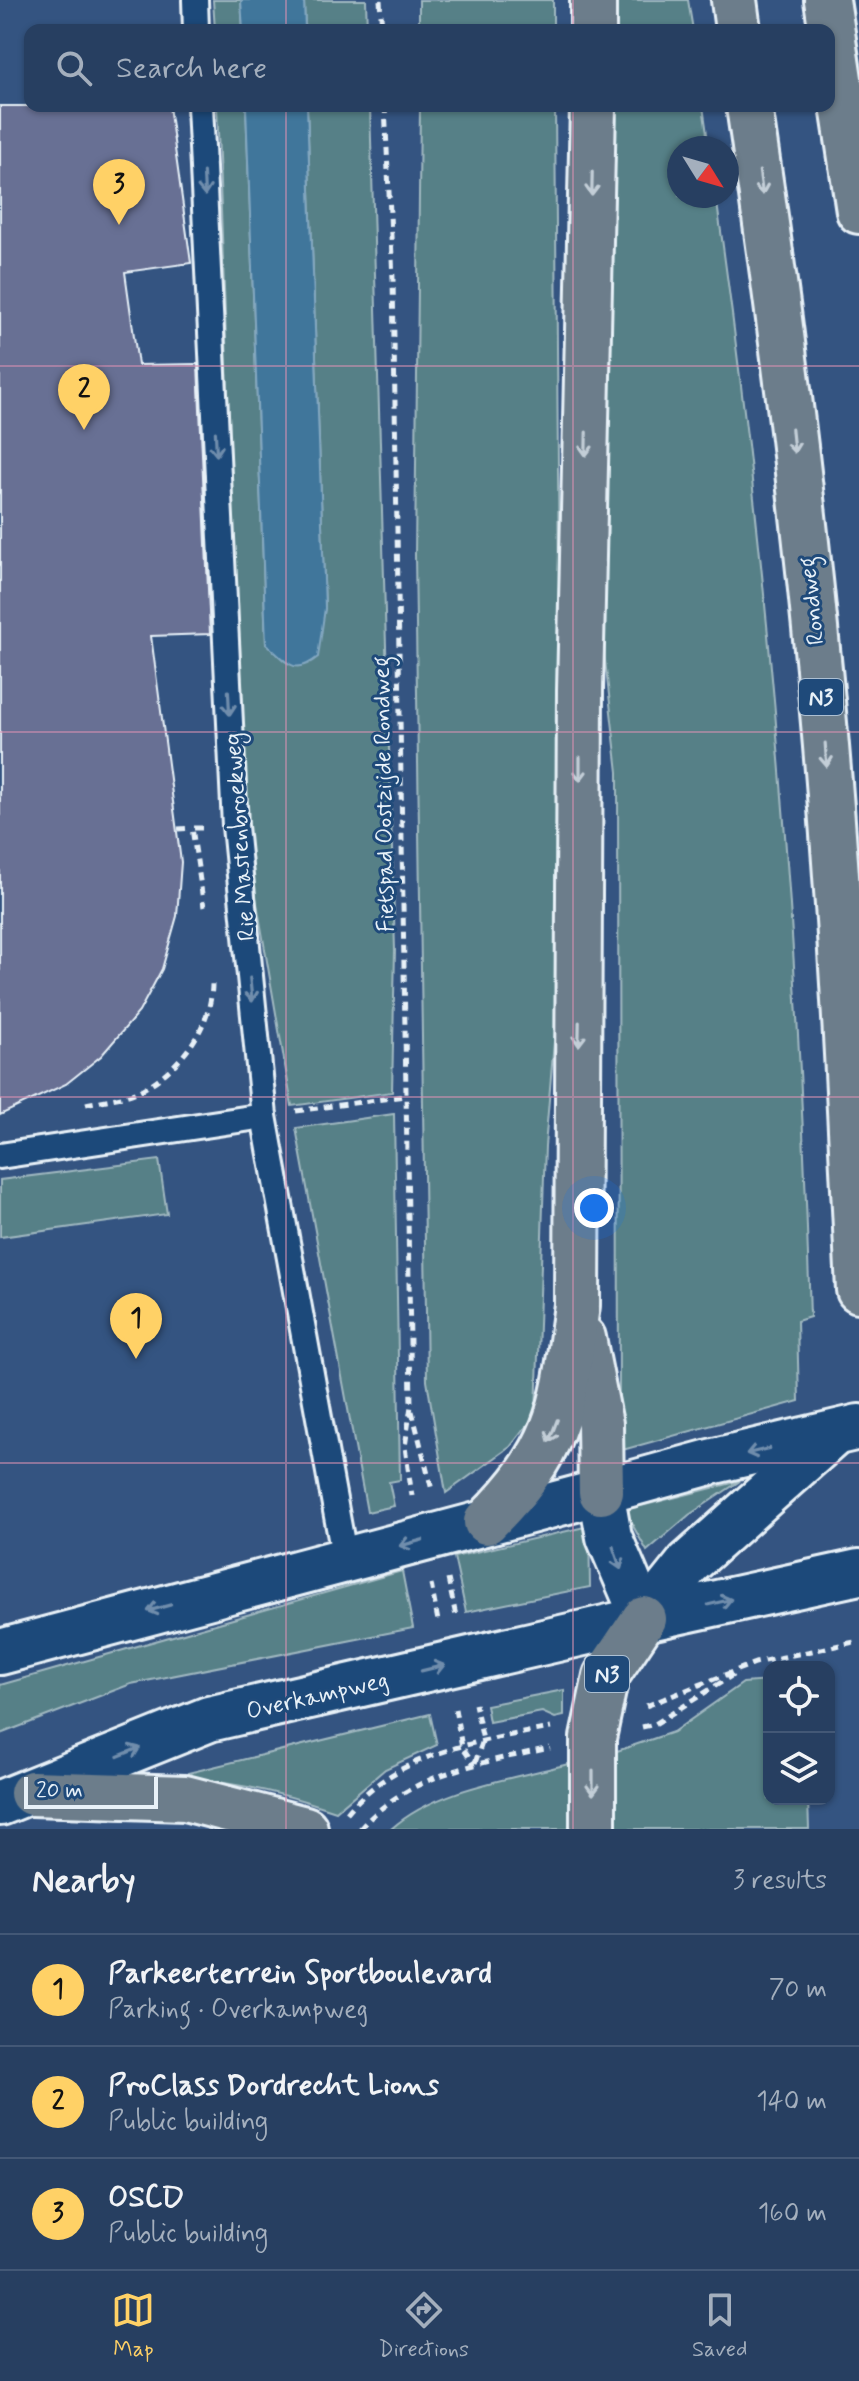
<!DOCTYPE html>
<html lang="en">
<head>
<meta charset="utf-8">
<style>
  body { margin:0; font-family:Mynerve,sans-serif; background:#2f4667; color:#f1f3f6 }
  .controls { position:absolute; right:24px; bottom:24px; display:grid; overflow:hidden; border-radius:16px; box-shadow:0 2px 6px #0004 }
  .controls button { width:72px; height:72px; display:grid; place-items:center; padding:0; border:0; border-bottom:2px solid #435876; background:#273f61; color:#f1f3f6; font:40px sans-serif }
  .compass { position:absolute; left:667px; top:136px; width:72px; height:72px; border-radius:50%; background:#273f61; box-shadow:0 2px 6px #0004; rotate:127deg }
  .scale { position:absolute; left:24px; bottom:20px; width:134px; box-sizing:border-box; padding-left:8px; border:4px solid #e8f1f8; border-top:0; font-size:22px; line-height:28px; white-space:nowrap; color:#e8f1f8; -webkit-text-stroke:6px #1f4a7a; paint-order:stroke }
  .you { position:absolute; left:594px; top:1208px; width:28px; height:28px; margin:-20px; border:6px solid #fff; border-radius:50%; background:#1a73e8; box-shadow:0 0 0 12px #1a73e833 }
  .badge { display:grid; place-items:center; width:52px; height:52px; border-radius:50%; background:#ffd166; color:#111; font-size:26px; font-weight:700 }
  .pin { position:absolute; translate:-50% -66px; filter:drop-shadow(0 2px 4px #0008) }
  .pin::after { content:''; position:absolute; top:42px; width:28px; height:24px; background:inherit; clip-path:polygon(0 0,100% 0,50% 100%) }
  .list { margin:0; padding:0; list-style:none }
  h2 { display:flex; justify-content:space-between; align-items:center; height:104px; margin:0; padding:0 32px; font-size:34px }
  h2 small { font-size:26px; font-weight:400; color:#a4afbd }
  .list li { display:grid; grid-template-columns:52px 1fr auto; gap:24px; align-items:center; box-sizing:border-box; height:112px; padding:0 32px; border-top:2px solid #435876 }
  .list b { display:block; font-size:30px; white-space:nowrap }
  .list p { margin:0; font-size:26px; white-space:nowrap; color:#a4afbd }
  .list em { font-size:26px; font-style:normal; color:#a4afbd }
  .icon { flex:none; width:44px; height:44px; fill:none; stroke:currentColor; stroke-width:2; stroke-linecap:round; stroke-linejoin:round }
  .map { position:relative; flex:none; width:859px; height:1829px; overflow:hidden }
  .search { position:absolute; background:#273f61; box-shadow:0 2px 6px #0004; left:24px; right:24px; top:24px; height:88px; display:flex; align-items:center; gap:20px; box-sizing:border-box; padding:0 28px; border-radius:16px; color:#a4afbd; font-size:30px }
  .sheet { height:440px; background:#273f61 }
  nav { display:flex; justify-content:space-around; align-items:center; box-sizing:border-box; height:112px; border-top:2px solid #435876; background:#273f61; font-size:22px; color:#a4afbd }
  nav a { display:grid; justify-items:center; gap:4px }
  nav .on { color:#ffd166 }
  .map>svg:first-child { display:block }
</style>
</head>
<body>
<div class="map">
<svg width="859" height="1829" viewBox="0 0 859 1829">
  <rect width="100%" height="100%" fill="#345481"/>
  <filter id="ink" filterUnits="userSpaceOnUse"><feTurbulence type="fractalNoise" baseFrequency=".0125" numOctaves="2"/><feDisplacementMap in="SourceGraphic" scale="16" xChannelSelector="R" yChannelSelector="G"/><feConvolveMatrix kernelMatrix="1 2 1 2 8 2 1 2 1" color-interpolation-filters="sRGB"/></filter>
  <g filter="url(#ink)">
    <!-- green -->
    <g fill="#578087" stroke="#a0b8c0" stroke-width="2">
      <path d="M213,0H241L243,30H215Z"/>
      <path d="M304,0H366L367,30H305Z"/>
      <rect x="419" y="0" width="134" height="30"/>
      <path d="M612,0H688L693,30H612Z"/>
      <path d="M217,106H246L266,644L321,628L325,608L307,106H370L395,950L392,1092L292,1106L245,834Z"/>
      <path d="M420,106H555L562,949L545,1146L536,1414L510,1447L446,1493L427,1381L415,555Z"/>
      <path d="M613,106H703L709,148H679V196H716C769,568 799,942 810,1317L797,1321L799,1401L619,1451L618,772L599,609L613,189Z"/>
      <path d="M394,1114L400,1480L389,1482L394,1506L367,1512L296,1128Z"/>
      <path d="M159,1160L167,1214L0,1237V1180Z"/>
      <path d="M740,1481L689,1515L647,1551L628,1517L629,1509Z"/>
      <path d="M589,1526L590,1587L466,1612L454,1557Z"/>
      <path d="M402,1571L413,1628L131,1684L0,1734V1685Z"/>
      <path d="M769,1681V1799H808L809,1829H610L614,1752L673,1732L743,1683Z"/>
      <path d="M564,1690V1716L555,1718L542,1712L489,1722L486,1705Z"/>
      <path d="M430,1714L437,1745L385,1769L336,1811C287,1794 241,1783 189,1779L188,1773Z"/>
      <path d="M568,1764L571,1768L570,1829H391C437,1788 509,1780 568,1764Z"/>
    </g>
    <!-- water -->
    <g fill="#3f769b" stroke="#83a7c0" stroke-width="2">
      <path d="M241,0H304L305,30H243Z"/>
      <path d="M246,106H307L325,608L318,657C293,677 287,662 266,644Z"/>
    </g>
    <!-- building -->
    <path fill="#676f94" stroke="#e8f1f8" stroke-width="2" d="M0,106H169L191,263L125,272L138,365L198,364L210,634L151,636L181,862L177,916L162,969L139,1012L101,1056L66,1084L0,1115Z"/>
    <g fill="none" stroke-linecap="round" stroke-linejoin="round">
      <defs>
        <g id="service">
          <path d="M195,0L196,30"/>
          <path d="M200,106L235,826L264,1116L345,1560"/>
          <path d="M0,1156L264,1116"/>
        </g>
        <g id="tertiary">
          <path d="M0,1652L601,1492"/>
          <path d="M0,1803L209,1719L644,1619"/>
        </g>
        <g id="secondary">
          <path d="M644,1619L609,1537L601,1492L710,1462L859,1427"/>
          <path d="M644,1619L688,1564L830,1437"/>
          <path d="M644,1619L859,1572"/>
        </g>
        <g id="trunk">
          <path d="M593,0V30"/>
          <path d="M734,0L738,30"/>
          <path d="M827,0L859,211"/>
          <path d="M749,106C777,293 801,481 819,669C839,876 849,1083 859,1290"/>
          <path d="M583,1338L600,1424L601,1492"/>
          <path d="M486,1522C562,1446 563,1407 577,1305L580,691L593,106"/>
          <path d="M32,1793L185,1798L305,1829"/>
          <path d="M593,1829V1738L606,1676L644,1619"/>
        </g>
      </defs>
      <!-- service casing -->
      <use href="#service" stroke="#e8f1f8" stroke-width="30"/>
      <!-- tertiary casing -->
      <use href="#tertiary" stroke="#e8f1f8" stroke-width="50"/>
      <!-- secondary casing -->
      <use href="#secondary" stroke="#e8f1f8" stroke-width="50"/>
      <!-- trunk casing -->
      <use href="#trunk" stroke="#e8f1f8" stroke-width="50"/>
      <!-- path -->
      <g stroke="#e8f1f8" stroke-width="5" stroke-dasharray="8 6" stroke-linecap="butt">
        <path d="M380,0L382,30"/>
        <path d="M385,106L393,279L411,1406L405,1447L412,1496"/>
        <path d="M202,828H192L204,907"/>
        <path d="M178,829L192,828"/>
        <path d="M86,1104C103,1100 126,1098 141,1090C180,1069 213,1026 212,981"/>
        <path d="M296,1111L405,1096"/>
        <path d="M412,1411L432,1490"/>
        <path d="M448,1579L456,1616"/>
        <path d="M431,1584L438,1621"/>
        <path d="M646,1706L755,1663L859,1641"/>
        <path d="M455,1709L462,1747L474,1764"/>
        <path d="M642,1727L655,1724L733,1675"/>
        <path d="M475,1763L483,1740L475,1704"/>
        <path d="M347,1813C397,1752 479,1741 551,1728"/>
        <path d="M360,1829C408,1773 482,1763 550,1748"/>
      </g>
      <!-- service -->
      <use href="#service" stroke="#1f4a7a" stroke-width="24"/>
      <!-- tertiary -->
      <use href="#tertiary" stroke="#1f4a7a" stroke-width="44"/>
      <!-- secondary -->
      <use href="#secondary" stroke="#1f4a7a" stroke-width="44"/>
      <!-- trunk -->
      <use href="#trunk" stroke="#6c7d8b" stroke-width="44"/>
    </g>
    <!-- one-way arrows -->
    <defs><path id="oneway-shaft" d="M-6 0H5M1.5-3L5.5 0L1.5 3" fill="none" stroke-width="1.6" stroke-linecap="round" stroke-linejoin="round" transform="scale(2)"/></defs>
    <g stroke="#c3ced7">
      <use href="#oneway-shaft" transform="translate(761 183) rotate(82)"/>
      <use href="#oneway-shaft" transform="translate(592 184) rotate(91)"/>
      <use href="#oneway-shaft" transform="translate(793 441) rotate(84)"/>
      <use href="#oneway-shaft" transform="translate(586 444) rotate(91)"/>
      <use href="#oneway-shaft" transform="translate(826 755) rotate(86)"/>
      <use href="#oneway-shaft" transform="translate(580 769) rotate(90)"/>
      <use href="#oneway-shaft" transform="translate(579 1034) rotate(91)"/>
      <use href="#oneway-shaft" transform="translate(553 1431) rotate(111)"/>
      <use href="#oneway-shaft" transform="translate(593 1783) rotate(90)"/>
    </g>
    <g stroke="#6f8dac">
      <use href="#oneway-shaft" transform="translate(204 184) rotate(87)"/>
      <use href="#oneway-shaft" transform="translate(216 444) rotate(87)"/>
      <use href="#oneway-shaft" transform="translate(229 703) rotate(87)"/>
      <use href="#oneway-shaft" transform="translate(251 990) rotate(84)"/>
      <use href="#oneway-shaft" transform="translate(758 1451) rotate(167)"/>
      <use href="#oneway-shaft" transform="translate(411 1543) rotate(165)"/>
      <use href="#oneway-shaft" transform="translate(617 1558) rotate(71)"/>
      <use href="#oneway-shaft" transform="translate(720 1602) rotate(-13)"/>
      <use href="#oneway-shaft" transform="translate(159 1608) rotate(165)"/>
      <use href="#oneway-shaft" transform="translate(433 1668) rotate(-14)"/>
      <use href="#oneway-shaft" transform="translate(129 1752) rotate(-22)"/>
    </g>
  </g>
  <!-- grid -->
  <path fill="none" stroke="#d78fb1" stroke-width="2" stroke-opacity="0.55" d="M286,0V30M573,0V30M286,106V1829M573,106V1829M0,366H859M0,732H859M0,1097H859M0,1463H859"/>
  <g text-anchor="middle" stroke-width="6" stroke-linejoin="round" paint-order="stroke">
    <!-- shield labels -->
    <g fill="#1f4a7a" stroke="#acbfd2" stroke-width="2">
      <rect x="799" y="679" width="44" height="36" rx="6"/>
      <rect x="585" y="1656" width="44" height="36" rx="6"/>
    </g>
    <g font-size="22" font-weight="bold" fill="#e8f1f8">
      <text x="821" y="705">N3</text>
      <text x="607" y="1682">N3</text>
    </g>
    <!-- street labels -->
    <g font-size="24" fill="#e8f1f8" stroke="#1f4a7a">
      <text transform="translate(811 601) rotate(-96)" y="8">Rondweg</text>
      <text transform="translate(383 794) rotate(-91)" y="8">Fietspad Oostzijde Rondweg</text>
      <text transform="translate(239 837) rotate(-94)" y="8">Rie Mastenbroekweg</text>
      <text transform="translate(317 1695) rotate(-13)" y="8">Overkampweg</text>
    </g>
  </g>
</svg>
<div class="controls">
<button><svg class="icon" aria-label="locate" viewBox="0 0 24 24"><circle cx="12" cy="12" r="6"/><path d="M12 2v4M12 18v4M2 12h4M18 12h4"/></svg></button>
<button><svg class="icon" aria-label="layers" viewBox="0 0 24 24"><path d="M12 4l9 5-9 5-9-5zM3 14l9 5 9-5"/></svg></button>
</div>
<svg class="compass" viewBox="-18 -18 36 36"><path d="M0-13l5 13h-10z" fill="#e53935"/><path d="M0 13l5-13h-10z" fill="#a4afbd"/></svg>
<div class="scale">20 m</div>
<div class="you"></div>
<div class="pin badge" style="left:136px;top:1359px">1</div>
<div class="pin badge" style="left:84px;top:430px">2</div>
<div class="pin badge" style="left:119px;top:225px">3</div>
<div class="search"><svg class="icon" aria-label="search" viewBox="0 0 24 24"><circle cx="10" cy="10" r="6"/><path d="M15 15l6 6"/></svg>Search here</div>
</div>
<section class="sheet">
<h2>Nearby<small>3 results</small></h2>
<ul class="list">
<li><span class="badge">1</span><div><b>Parkeerterrein Sportboulevard</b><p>Parking · Overkampweg</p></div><em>70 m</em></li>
<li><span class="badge">2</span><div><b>ProClass Dordrecht Lions</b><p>Public building</p></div><em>140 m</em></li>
<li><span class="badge">3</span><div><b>OSCD</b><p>Public building</p></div><em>160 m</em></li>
</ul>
</section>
<nav>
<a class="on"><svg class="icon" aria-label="map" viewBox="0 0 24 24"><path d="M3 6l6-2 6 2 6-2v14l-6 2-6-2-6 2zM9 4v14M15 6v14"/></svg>Map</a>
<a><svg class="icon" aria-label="directions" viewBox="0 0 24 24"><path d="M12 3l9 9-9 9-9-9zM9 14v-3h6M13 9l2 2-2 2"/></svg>Directions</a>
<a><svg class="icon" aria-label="saved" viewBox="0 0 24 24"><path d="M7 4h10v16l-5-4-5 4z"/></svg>Saved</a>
</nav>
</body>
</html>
